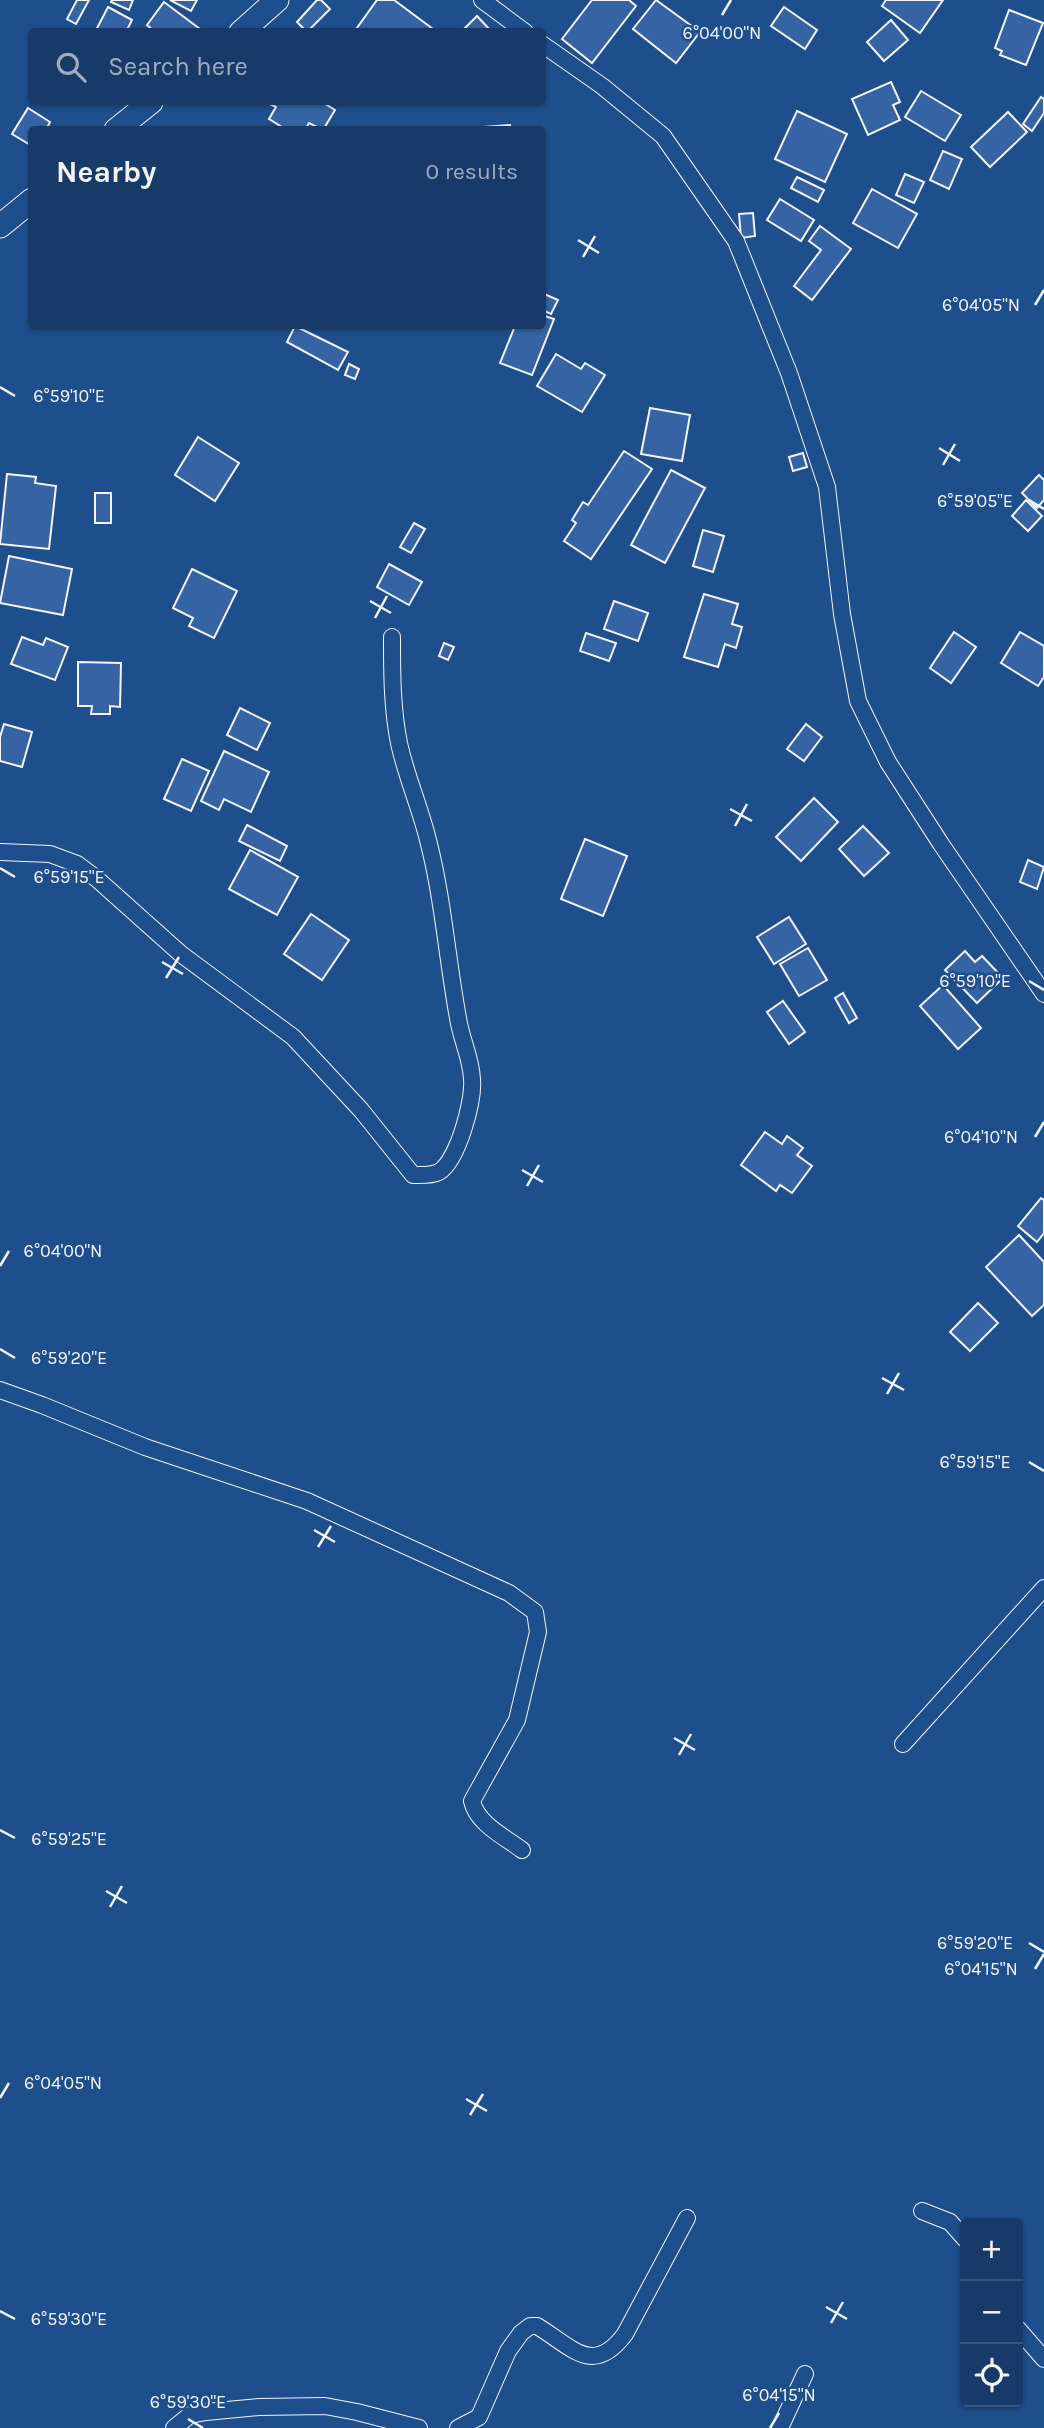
<!DOCTYPE html>
<html lang="en">
<head>
<meta charset="utf-8">
<style>
  body { margin:0; font-family:Karla,sans-serif; background:#20416f; color:#f1f3f6 }
  .controls { position:absolute; right:21px; bottom:21px; display:grid; overflow:hidden; border-radius:7px; box-shadow:0 2px 5px #0004 }
  .controls button { width:63px; height:63px; display:grid; place-items:center; padding:0; border:0; border-bottom:2px solid #36547d; background:#173a69; color:#f1f3f6; font:35px sans-serif }
  .list { margin:0; padding:0; list-style:none }
  h2 { display:flex; justify-content:space-between; align-items:center; height:91px; margin:0; padding:0 28px; font-size:30px }
  h2 small { font-size:23px; font-weight:400; color:#9eadc0 }
  .icon { flex:none; width:38px; height:38px; fill:none; stroke:currentColor; stroke-width:2; stroke-linecap:round; stroke-linejoin:round }
  .map { position:relative; flex:none; width:1044px; height:2428px; overflow:hidden }
  .search { position:absolute; background:#173a69; box-shadow:0 2px 5px #0004; left:28px; top:28px; width:518px; height:77px; display:flex; align-items:center; gap:18px; box-sizing:border-box; padding:0 24px; border-radius:7px; color:#9eadc0; font-size:26px }
  .panel { position:absolute; background:#173a69; box-shadow:0 2px 5px #0004; left:28px; top:126px; width:518px; height:203px; border-radius:7px }
  .map>svg:first-child { display:block }
</style>
</head>
<body>
<div class="map">
<svg width="1044" height="2428" viewBox="0 0 1044 2428">
  <rect width="100%" height="100%" fill="#1f4e8c"/>
  <!-- building -->
  <g fill="#3563a3" stroke="#f2f6ff" stroke-width="2">
    <path d="M77,0H89L76,24L67,19Z"/>
    <path d="M112,0H133L129,10L111,2Z"/>
    <path d="M170,0H197L191,11Z"/>
    <path d="M317,0H321L330,9L307,32L297,22Z"/>
    <path d="M377,0H394L437,32H354Z"/>
    <path d="M592,0H629L636,6L592,63L562,39Z"/>
    <path d="M656,0L700,32L676,63L633,29Z"/>
    <path d="M886,0H943L920,33L882,6Z"/>
    <path d="M164,2L200,29L198,32H155L147,25Z"/>
    <path d="M108,7L132,20L126,32H95Z"/>
    <path d="M784,7L817,30L805,49L771,26Z"/>
    <path d="M1009,10L1043,23L1026,65L1000,55L1002,51L995,48Z"/>
    <path d="M477,16L492,32H461Z"/>
    <path d="M891,20L908,40L884,61L867,42Z"/>
    <path d="M891,82L900,102L893,105L900,120L868,135L852,99Z"/>
    <path d="M921,91L961,115L945,141L905,117Z"/>
    <path d="M1041,97L1044,99V113L1032,131L1023,124Z"/>
    <path d="M271,102H322L335,110L323,130L309,123L305,130H287L269,119L276,107L270,104Z"/>
    <path d="M28,108L50,122L46,130H32V146L12,134Z"/>
    <path d="M797,111L847,134L825,182L775,159Z"/>
    <path d="M1008,112L1027,132L990,167L971,147Z"/>
    <path d="M510,125L511,130H457V129Z"/>
    <path d="M943,151L962,159L949,189L930,180Z"/>
    <path d="M905,174L924,182L914,203L896,195Z"/>
    <path d="M797,177L824,190L818,202L791,188Z"/>
    <path d="M872,189L917,214L898,248L853,223Z"/>
    <path d="M780,199L814,220L801,241L767,220Z"/>
    <path d="M753,213L755,236L741,238L739,214Z"/>
    <path d="M820,226L851,249L812,300L794,286L821,250L809,241Z"/>
    <path d="M542,293L558,300L551,314L542,310Z"/>
    <path d="M542,315L554,319L532,375L500,363L515,326H542Z"/>
    <path d="M295,326L348,352L338,370L287,342Z"/>
    <path d="M556,354L581,369L585,363L605,375L582,412L537,386Z"/>
    <path d="M349,364L359,369L355,379L345,375Z"/>
    <path d="M650,408L690,415L682,461L641,454Z"/>
    <path d="M198,437L239,463L215,501L175,475Z"/>
    <path d="M624,451L652,469L591,559L564,541L576,523L572,520L583,502L588,505Z"/>
    <path d="M803,453L807,467L793,471L789,457Z"/>
    <path d="M671,470L705,488L665,563L631,545Z"/>
    <path d="M7,474L36,477L35,483L56,486L49,549L0,544Z"/>
    <path d="M1039,475L1044,480V500L1037,508L1022,493Z"/>
    <rect x="95" y="493" width="16" height="30"/>
    <path d="M1026,500L1042,516L1028,531L1012,516Z"/>
    <path d="M414,523L425,529L411,553L400,547Z"/>
    <path d="M703,530L724,536L713,572L693,566Z"/>
    <path d="M9,556L72,569L63,615L0,603Z"/>
    <path d="M389,564L422,582L409,605L377,587Z"/>
    <path d="M192,569L237,591L214,638L189,626L193,618L173,608Z"/>
    <path d="M704,594L738,604L732,624L742,627L736,648L725,644L718,667L684,657Z"/>
    <path d="M614,601L648,613L638,641L604,629Z"/>
    <path d="M954,632L976,647L951,683L930,668Z"/>
    <path d="M1020,632L1044,646V677L1038,686L1001,663Z"/>
    <path d="M586,633L616,643L609,661L580,651Z"/>
    <path d="M22,637L43,645L46,638L68,647L55,680L11,664Z"/>
    <path d="M444,643L454,647L448,660L439,656Z"/>
    <path d="M78,662L121,663L120,707L110,706V714H91L92,706H78Z"/>
    <path d="M240,708L270,723L257,750L227,735Z"/>
    <path d="M4,724L32,732L22,767L0,761V737Z"/>
    <path d="M806,724L822,737L804,761L787,749Z"/>
    <path d="M224,751L269,772L251,812L224,799L219,810L201,801Z"/>
    <path d="M182,759L209,771L191,811L164,799Z"/>
    <path d="M814,798L838,822L801,861L776,837Z"/>
    <path d="M247,825L287,846L280,861L239,841Z"/>
    <path d="M863,826L889,853L864,876L839,849Z"/>
    <path d="M585,839L627,856L603,916L561,899Z"/>
    <path d="M250,850L298,877L277,915L229,889Z"/>
    <path d="M1028,860L1044,867L1037,889L1020,882Z"/>
    <path d="M311,914L349,940L322,980L284,954Z"/>
    <path d="M789,917L806,944L774,964L757,937Z"/>
    <path d="M808,948L827,980L799,996L780,964Z"/>
    <path d="M965,951L975,962L982,956L1003,978L977,1003L945,970Z"/>
    <path d="M943,985L981,1028L958,1049L920,1006Z"/>
    <path d="M843,993L857,1018L849,1023L835,998Z"/>
    <path d="M783,1001L805,1032L789,1044L767,1012Z"/>
    <path d="M765,1132L782,1144L787,1136L803,1148L797,1155L812,1166L792,1193L780,1185L776,1191L741,1165Z"/>
    <path d="M1041,1198L1044,1200V1233L1037,1242L1018,1226Z"/>
    <path d="M1019,1235L1044,1262V1305L1032,1316L986,1267Z"/>
    <path d="M978,1303L998,1323L970,1351L950,1332Z"/>
  </g>
  <g fill="none" stroke-linecap="round" stroke-linejoin="round">
    <defs>
      <g id="street">
        <path d="M482,0L525,32"/>
        <path d="M542,44L602,86L663,136L736,241L789,373L827,487L842,614L858,701L888,762L941,844L1044,994"/>
        <path d="M0,852L50,854L77,864L97,879L181,954L293,1037L361,1110L413,1175C422,1175 430,1176 439,1172C458,1160 474,1101 472,1079C471,1057 461,1039 458,1018C447,958 443,898 428,840C420,807 406,776 399,743C392,708 392,673 392,637"/>
        <path d="M0,1390L42,1405L145,1447L307,1501L509,1593L535,1612L538,1632L517,1720L472,1801C477,1824 505,1837 522,1850"/>
        <path d="M903,1744L1044,1588"/>
        <path d="M922,2211L950,2222L965,2239"/>
        <path d="M1018,2329L1044,2359"/>
        <path d="M174,2428L190,2415L206,2412L259,2407L325,2406L357,2412L419,2428"/>
        <path d="M458,2428L479,2417L508,2351L521,2333L530,2326H537C572,2347 593,2377 625,2334L687,2218"/>
        <path d="M780,2428L805,2374"/>
      </g>
      <g id="secondary">
        <path d="M241,32L277,0"/>
        <path d="M116,130L151,102"/>
        <path d="M0,226L32,200"/>
      </g>
    </defs>
    <!-- street casing -->
    <use href="#street" stroke="#f2f6ff" stroke-width="18"/>
    <!-- secondary casing -->
    <use href="#secondary" stroke="#f2f6ff" stroke-width="25"/>
    <!-- street -->
    <use href="#street" stroke="#1f4e8c" stroke-width="16"/>
    <!-- secondary -->
    <use href="#secondary" stroke="#1f4e8c" stroke-width="23"/>
  </g>
  <!-- ticks -->
  <path fill="none" stroke="#f2f6ff" stroke-width="2.5" d="M722,15L731,0M578,240L599,253M583,257L595,236M1035,305L1044,290M0,387L15,396M939,448L960,461M943,465L955,444M1029,500L1044,509M370,601L391,613M375,618L387,596M730,809L752,821M735,826L747,804M0,868L15,877M162,962L183,974M166,978L179,957M1029,981L1044,990M1035,1137L1044,1122M522,1170L543,1182M527,1186L539,1165M0,1266L9,1251M0,1349L15,1358M882,1378L904,1390M887,1394L899,1373M1029,1462L1044,1471M314,1530L335,1542M318,1547L331,1526M674,1738L695,1750M679,1755L691,1734M0,1830L15,1838M106,1891L127,1903M110,1907L122,1886M1029,1943L1044,1952M1035,1969L1044,1954M0,2098L9,2083M466,2099L487,2111M470,2115L483,2094M826,2307L847,2319M0,2311L15,2319M831,2323L843,2302M188,2419L203,2428M770,2428L779,2413"/>
  <g font-size="18" text-anchor="middle" fill="#f2f6ff" stroke="#1f4e8c" stroke-width="5" stroke-linejoin="round" paint-order="stroke">
    <text x="722" y="39">6°04'00"N</text>
    <text x="981" y="311">6°04'05"N</text>
    <text x="69" y="402">6°59'10"E</text>
    <text x="975" y="507">6°59'05"E</text>
    <text x="69" y="883">6°59'15"E</text>
    <text x="975" y="987">6°59'10"E</text>
    <text x="981" y="1143">6°04'10"N</text>
    <text x="63" y="1257">6°04'00"N</text>
    <text x="69" y="1364">6°59'20"E</text>
    <text x="975" y="1468">6°59'15"E</text>
    <text x="69" y="1845">6°59'25"E</text>
    <text x="975" y="1949">6°59'20"E</text>
    <text x="981" y="1975">6°04'15"N</text>
    <text x="63" y="2089">6°04'05"N</text>
    <text x="69" y="2325">6°59'30"E</text>
    <text x="779" y="2401">6°04'15"N</text>
    <text x="188" y="2408">6°59'30"E</text>
  </g>
</svg>
<div class="controls">
<button>+</button>
<button>−</button>
<button><svg class="icon" aria-label="locate" viewBox="0 0 24 24"><circle cx="12" cy="12" r="6"/><path d="M12 2v4M12 18v4M2 12h4M18 12h4"/></svg></button>
</div>
<div class="search"><svg class="icon" aria-label="search" viewBox="0 0 24 24"><circle cx="10" cy="10" r="6"/><path d="M15 15l6 6"/></svg>Search here</div>
<section class="panel">
<h2>Nearby<small>0 results</small></h2>
<ul class="list">
</ul>
</section>
</div>
</body>
</html>
